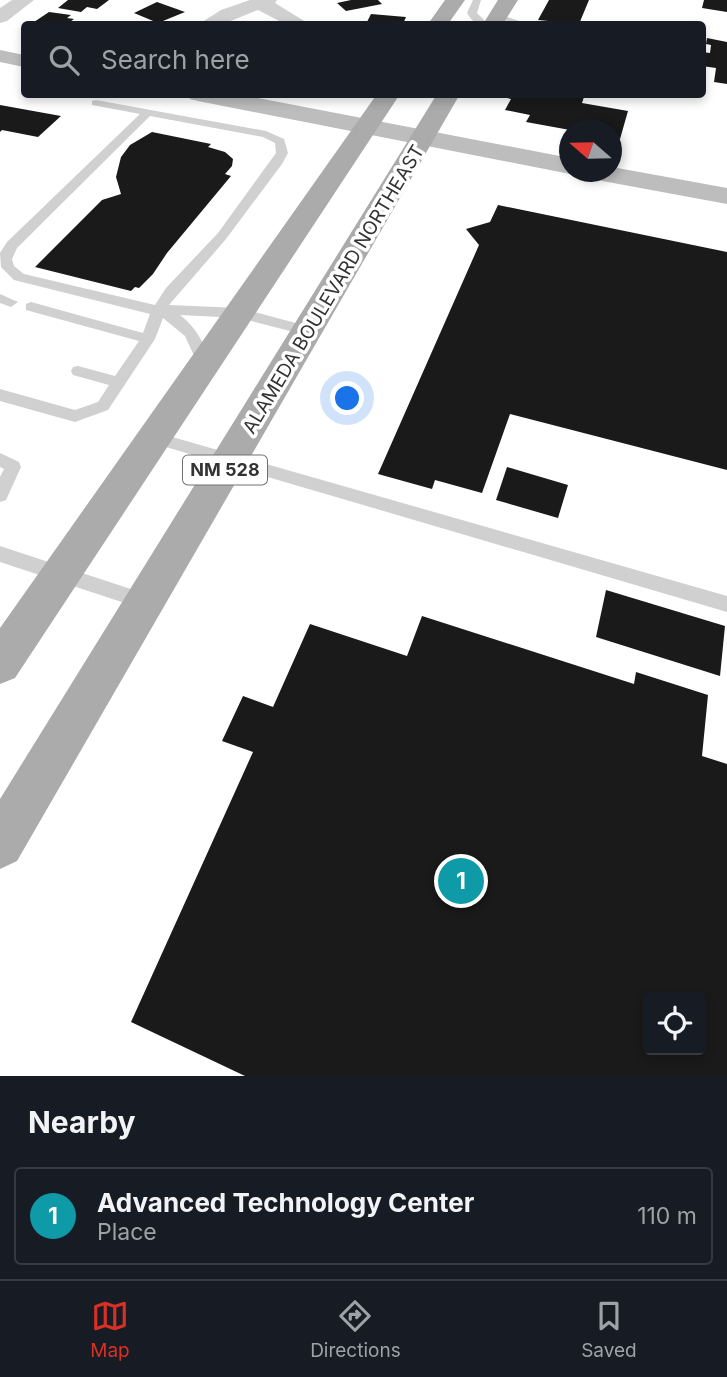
<!DOCTYPE html>
<html lang="en">
<head>
<meta charset="utf-8">
<style>
  body { margin:0; font-family:Inter,sans-serif; background:#242831; color:#f1f3f6 }
  .controls { position:absolute; right:21px; bottom:21px; display:grid; overflow:hidden; border-radius:7px; box-shadow:0 4px 10px #0003 }
  .controls button { width:63px; height:63px; display:grid; place-items:center; padding:0; border:0; border-bottom:2px solid #363941; background:#171b24; color:#f1f3f6; font:35px sans-serif }
  .compass { position:absolute; left:559px; top:119px; width:63px; height:63px; border-radius:50%; background:#171b24; box-shadow:0 4px 10px #0003; rotate:290deg }
  .you { position:absolute; left:348px; top:399px; width:24px; height:24px; margin:-18px; border:5px solid #fff; border-radius:50%; background:#1a73e8; box-shadow:0 0 0 10px #1a73e833 }
  .badge { display:grid; place-items:center; width:46px; height:46px; border-radius:50%; background:#d93025; color:#fff; font-size:23px; font-weight:700 }
  .pin { position:absolute; translate:-50% -50%; border:4px solid #fff; box-shadow:0 2px 7px #0006 }
  .list { margin:0; padding:0; list-style:none }
  h2 { display:flex; justify-content:space-between; align-items:center; height:91px; margin:0; padding:0 28px; font-size:30px }
  h2 small { font-size:23px; font-weight:400; color:#9ea1a6 }
  .list li { display:grid; grid-template-columns:46px 1fr auto; gap:21px; align-items:center; box-sizing:border-box; height:98px; margin:0 14px 14px; padding:0 14px; border:2px solid #363941; border-radius:7px }
  .list b { display:block; font-size:26px; white-space:nowrap }
  .list p { margin:0; font-size:23px; white-space:nowrap; color:#9ea1a6 }
  .list em { font-size:23px; font-style:normal; color:#9ea1a6 }
  .icon { flex:none; width:38px; height:38px; fill:none; stroke:currentColor; stroke-width:2; stroke-linecap:round; stroke-linejoin:round }
  .map { position:relative; flex:none; width:727px; height:1076px; overflow:hidden }
  .search { position:absolute; background:#171b24; box-shadow:0 4px 10px #0003; left:21px; right:21px; top:21px; height:77px; display:flex; align-items:center; gap:18px; box-sizing:border-box; padding:0 24px; border-radius:7px; color:#9ea1a6; font-size:26px }
  .sheet { height:203px; background:#171b24 }
  nav { display:flex; justify-content:space-around; align-items:center; box-sizing:border-box; height:98px; border-top:2px solid #363941; background:#171b24; font-size:19px; color:#9ea1a6 }
  nav a { display:grid; justify-items:center; gap:4px }
  nav .on { color:#d93025 }
  .map>svg:first-child { display:block }
</style>
</head>
<body>
<div class="map">
<svg width="727" height="1076" viewBox="0 0 727 1076">
  <rect width="100%" height="100%" fill="#fff"/>
  <!-- building -->
  <g fill="#1a1a1a" fill-rule="evenodd">
    <path d="M68,0H109L97,9L87,7L81,12L58,8Z"/>
    <path d="M351,0H378L382,4L346,11L337,3Z"/>
    <path d="M549,0H589L579,24L538,20Z"/>
    <path d="M704,0H727V12L702,8Z"/>
    <path d="M157,2L185,12L158,23L134,13Z"/>
    <path d="M49,12L71,15L67,18L74,19L67,24H31Z"/>
    <path d="M371,14L406,17L403,24H366Z"/>
    <path d="M707,38L727,42V84L714,82L716,68L702,66V52L710,53L711,45L706,44Z"/>
    <path d="M493,94H585L582,103L628,111L620,139L612,137V130H570L526,122L530,115L505,110L511,99Z"/>
    <path d="M0,105L61,116L38,137L2,130L0,132Z"/>
    <path d="M152,132L211,144L208,147L225,152L233,159L232,166L225,174L231,176L167,253L153,274L139,288L135,287L131,291L35,267L102,200L121,194L116,177L121,157L130,145Z"/>
    <path d="M498,205L727,252V470L510,414L482,493L435,480L432,489L378,474L479,245L466,229L490,222Z"/>
    <path d="M507,467L568,485L558,518L496,500Z"/>
    <path d="M606,590L725,626L720,676L596,637Z"/>
    <path d="M422,616L634,684L636,672L708,695L702,756L727,764V1076H245L131,1022L253,752L222,741L243,696L273,707L310,624L407,656ZM648,997H701V1050H648Z"/>
  </g>
  <g fill="none" stroke-linecap="round" stroke-linejoin="round">
    <!-- lane -->
    <g fill="#d0d0d0" fill-rule="evenodd">
      <path d="M473,0H481L477,13L488,24C477,24 473,23 467,13Z"/>
      <path d="M495,13L528,24H516L495,17Z"/>
      <path d="M96,100L266,131L284,139L288,153L282,164L226,239L169,305L240,308L314,328L316,331L309,336L240,318L180,315C197,328 205,345 212,365L205,370L200,369L185,336L163,318L155,339L108,410L75,422L0,401V389L75,410L98,402L109,385L73,375L71,371L73,367L78,366L115,376L139,341L26,310V304L31,302L143,333L150,314L14,280L1,267L0,253L7,242L140,114L92,105V101ZM150,116L263,137L275,143L276,153L218,233L166,288L155,305L24,274L14,266L12,259L17,248Z"/>
      <path d="M0,294L18,302L11,307L0,303Z"/>
      <path d="M155,432L727,596V612L149,442L147,438L149,434Z"/>
      <path d="M0,453L19,462L21,467L6,500L0,502V477L4,469L0,467Z"/>
      <path d="M0,546L146,594L153,596L155,602L153,608L146,610L0,562Z"/>
    </g>
    <!-- street -->
    <g fill="#d0d0d0" fill-rule="evenodd">
      <path d="M12,0H34L7,21L0,23V8Z"/>
      <path d="M250,0H277L275,3L309,24H285L258,10L223,24H199L221,10Z"/>
    </g>
    <!-- secondary -->
    <g fill="#bdbdbd" fill-rule="evenodd">
      <path d="M0,50L24,55V67L0,62Z"/>
      <path d="M187,94H237L570,158V172H579L570,174L198,101L190,99Z"/>
      <path d="M612,167L727,188V204L597,180L588,177L584,172H612Z"/>
    </g>
    <!-- primary -->
    <g fill="#ababab" fill-rule="evenodd">
      <path d="M445,0H465L448,24H428Z"/>
      <path d="M498,0H518L503,24H483Z"/>
      <path d="M377,94H400L15,678L0,684V628Z"/>
      <path d="M437,94H460L17,861L0,869V799Z"/>
    </g>
  </g>
  <g text-anchor="middle" stroke-width="7" stroke-linejoin="round" paint-order="stroke">
    <!-- shield labels -->
    <rect fill="#fff" stroke="#707070" stroke-width="2" x="183" y="455.5" width="84" height="29" rx="5"/>
    <g font-size="18" font-weight="bold" fill="#333">
      <text x="225" y="476">NM 528</text>
    </g>
    <!-- street labels -->
    <g font-size="19" fill="#333" stroke="#fff">
      <text transform="translate(333 289) rotate(-59)" y="7">ALAMEDA BOULEVARD NORTHEAST</text>
    </g>
  </g>
</svg>
<div class="controls">
<button><svg class="icon" aria-label="locate" viewBox="0 0 24 24"><circle cx="12" cy="12" r="6"/><path d="M12 2v4M12 18v4M2 12h4M18 12h4"/></svg></button>
</div>
<svg class="compass" viewBox="-18 -18 36 36"><path d="M0-13l5 13h-10z" fill="#e53935"/><path d="M0 13l5-13h-10z" fill="#9ea1a6"/></svg>
<div class="you"></div>
<div class="pin badge" style="left:461px;top:881px;background:#0f9aa8">1</div>
<div class="search"><svg class="icon" aria-label="search" viewBox="0 0 24 24"><circle cx="10" cy="10" r="6"/><path d="M15 15l6 6"/></svg>Search here</div>
</div>
<section class="sheet">
<h2>Nearby<small></small></h2>
<ul class="list">
<li><span class="badge" style="background:#0f9aa8">1</span><div><b>Advanced Technology Center</b><p>Place</p></div><em>110 m</em></li>
</ul>
</section>
<nav>
<a class="on"><svg class="icon" aria-label="map" viewBox="0 0 24 24"><path d="M3 6l6-2 6 2 6-2v14l-6 2-6-2-6 2zM9 4v14M15 6v14"/></svg>Map</a>
<a><svg class="icon" aria-label="directions" viewBox="0 0 24 24"><path d="M12 3l9 9-9 9-9-9zM9 14v-3h6M13 9l2 2-2 2"/></svg>Directions</a>
<a><svg class="icon" aria-label="saved" viewBox="0 0 24 24"><path d="M7 4h10v16l-5-4-5 4z"/></svg>Saved</a>
</nav>
</body>
</html>
